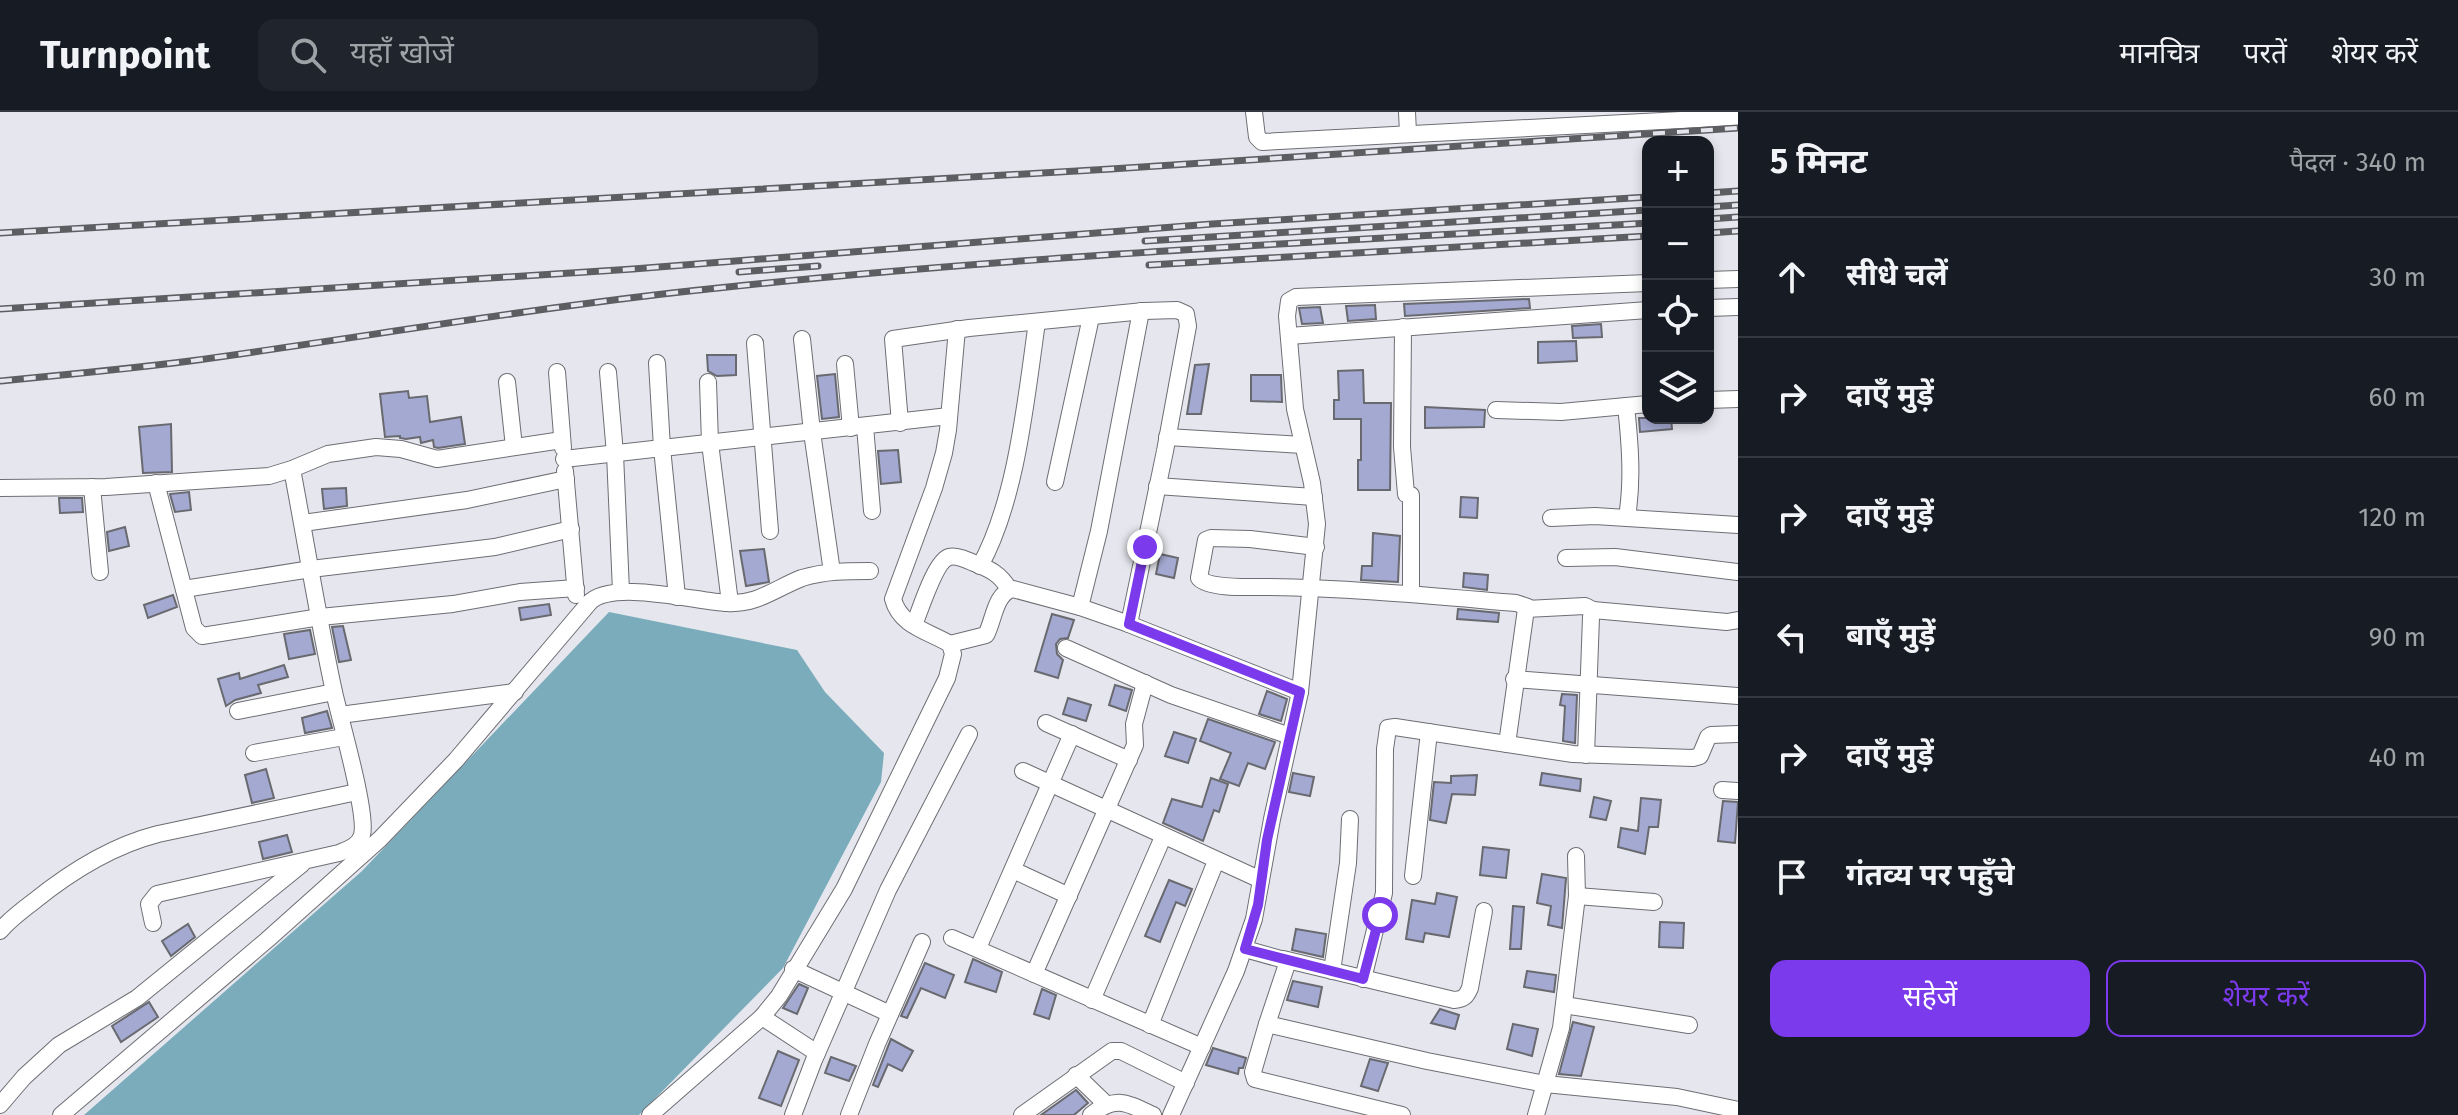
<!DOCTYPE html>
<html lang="hi">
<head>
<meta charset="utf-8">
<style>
  body { margin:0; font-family:"Fira Sans","Noto Sans Devanagari",sans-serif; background:#20242c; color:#f1f3f6 }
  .controls { position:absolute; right:24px; top:24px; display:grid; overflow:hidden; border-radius:16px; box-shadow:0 4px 12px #0003 }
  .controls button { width:72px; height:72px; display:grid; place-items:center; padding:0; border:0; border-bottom:2px solid #363941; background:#171b24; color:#f1f3f6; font:40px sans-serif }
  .stop { position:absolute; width:24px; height:24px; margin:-18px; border:6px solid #7c3aed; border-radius:50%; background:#fff }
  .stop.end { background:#7c3aed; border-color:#fff; box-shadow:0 2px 8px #0008 }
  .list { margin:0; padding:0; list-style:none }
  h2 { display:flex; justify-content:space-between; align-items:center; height:104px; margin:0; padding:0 32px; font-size:34px }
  h2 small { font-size:26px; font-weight:400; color:#9ea1a6 }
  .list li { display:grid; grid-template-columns:52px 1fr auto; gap:24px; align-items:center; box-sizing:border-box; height:120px; padding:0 32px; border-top:2px solid #363941 }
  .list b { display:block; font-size:30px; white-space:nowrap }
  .list em { font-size:26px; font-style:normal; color:#9ea1a6 }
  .actions { display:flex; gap:16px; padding:24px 32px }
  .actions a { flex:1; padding:18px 0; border:2px solid #7c3aed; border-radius:16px; text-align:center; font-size:28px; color:#7c3aed }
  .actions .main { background:#7c3aed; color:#fff }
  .icon { flex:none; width:44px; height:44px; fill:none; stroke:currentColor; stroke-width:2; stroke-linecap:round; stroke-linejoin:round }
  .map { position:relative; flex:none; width:1738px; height:1003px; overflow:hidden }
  header { display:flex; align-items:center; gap:48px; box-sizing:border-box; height:112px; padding:0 40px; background:#171b24; border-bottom:2px solid #363941 }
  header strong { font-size:38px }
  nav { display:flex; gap:44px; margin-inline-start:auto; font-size:28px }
  .search { width:560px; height:72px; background:#20242c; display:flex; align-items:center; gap:20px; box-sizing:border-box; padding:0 28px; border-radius:16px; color:#9ea1a6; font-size:30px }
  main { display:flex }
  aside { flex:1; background:#171b24 }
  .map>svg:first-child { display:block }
</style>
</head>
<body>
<header>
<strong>Turnpoint</strong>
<div class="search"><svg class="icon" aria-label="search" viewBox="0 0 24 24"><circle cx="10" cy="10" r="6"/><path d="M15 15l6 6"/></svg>यहाँ खोजें</div>
<nav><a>मानचित्र</a><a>परतें</a><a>शेयर करें</a></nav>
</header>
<main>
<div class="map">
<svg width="1738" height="1003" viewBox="0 0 1738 1003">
  <rect width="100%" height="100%" fill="#e6e7ee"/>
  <!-- water -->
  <path fill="#7aacbb" d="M609,500L797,538L825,580L884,641L881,670L783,856L639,1003H84L362,759Z"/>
  <!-- building -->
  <g fill="#a4a9d1" stroke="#696a70" stroke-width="2">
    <path d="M1529,187L1530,196L1405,204L1404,192Z"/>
    <path d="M1375,193L1376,207L1348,209L1346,194Z"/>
    <path d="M1320,195L1323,211L1302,212L1299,196Z"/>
    <path d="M1601,212L1602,225L1573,226L1572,214Z"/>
    <path d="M1576,229L1577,249L1538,251V230Z"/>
    <path d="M707,243H736V263L717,264L708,259Z"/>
    <path d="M1209,252L1201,302H1187L1195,253Z"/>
    <path d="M1363,258L1364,291H1391L1390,378H1358V348H1361V307H1334V288H1339L1338,259Z"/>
    <path d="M835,262L839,305L822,307L817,264Z"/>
    <path d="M1251,263H1281L1282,290L1251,289Z"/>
    <path d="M408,279L409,286L427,284L430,310L461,305L465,332L438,336L434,335L433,328L421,331L420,325L406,327L400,326V324L385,325L380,282Z"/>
    <path d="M1425,295L1485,298L1484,315L1425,316Z"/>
    <path d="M1639,306H1671L1672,317L1640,320Z"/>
    <path d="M171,312L172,360L143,361L139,315Z"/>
    <path d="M898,338L901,370L881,372L878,339Z"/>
    <path d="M346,376L347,394L324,397L322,377Z"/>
    <path d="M189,380L191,398L175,400L170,382Z"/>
    <path d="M1461,385L1478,386L1477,406L1460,405Z"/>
    <path d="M59,386H82L83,400L60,401Z"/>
    <path d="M125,415L129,434L109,439L107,420Z"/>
    <path d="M1373,421L1400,424L1398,470L1361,468L1362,454H1372Z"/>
    <path d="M764,437L769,470L746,474L740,439Z"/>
    <path d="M1160,442L1178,446L1174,466L1156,462Z"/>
    <path d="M1464,461L1488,463L1487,478L1463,475Z"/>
    <path d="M173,483L177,495L148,506L144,493Z"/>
    <path d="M549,492L551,503L521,508L519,496Z"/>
    <path d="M1458,497L1499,501L1498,510L1457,507Z"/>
    <path d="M1052,502L1074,508L1068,526L1060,527L1056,532L1057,542L1063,548L1058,566L1035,559Z"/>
    <path d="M343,514L351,548L339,550L332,515Z"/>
    <path d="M310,518L315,542L289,547L284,522Z"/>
    <path d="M284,553L288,565L258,573L261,581L235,588L226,594L218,567L239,561L240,567Z"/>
    <path d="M1115,573L1132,578L1126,599L1109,593Z"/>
    <path d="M1267,579L1287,587L1281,609L1259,602Z"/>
    <path d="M1562,582L1577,583L1575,631L1563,629L1565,594L1560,593Z"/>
    <path d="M1068,586L1091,593L1086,609L1063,602Z"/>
    <path d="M327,599L332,616L305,621L302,606Z"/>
    <path d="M1208,607L1275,630L1265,657L1248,651L1239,674L1220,667L1231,641L1200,629Z"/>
    <path d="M1174,620L1196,627L1188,651L1165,644Z"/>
    <path d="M266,657L274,686L252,691L245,663Z"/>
    <path d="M1293,661L1314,665L1310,684L1289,680Z"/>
    <path d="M1542,661L1581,667L1580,679L1540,673Z"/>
    <path d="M1477,663L1475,683L1452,682L1446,711L1430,708L1434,670L1451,671V664Z"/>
    <path d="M1211,666L1228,672L1219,700L1214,698L1203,729L1163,711L1172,687L1202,695Z"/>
    <path d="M1594,685L1611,689L1606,708L1590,705Z"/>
    <path d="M1641,686L1661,688L1658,715H1649L1645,742L1618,735L1621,716L1638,719Z"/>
    <path d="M1723,689L1738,690L1735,731L1718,729Z"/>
    <path d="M287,723L292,740L263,747L259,730Z"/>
    <path d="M1483,735L1509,738L1506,766L1480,763Z"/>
    <path d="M1542,762L1566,766L1562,816L1548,813L1551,794L1537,791Z"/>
    <path d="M1169,768L1192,777L1185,794L1176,790L1160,830L1145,824Z"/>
    <path d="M1437,781L1457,785L1449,825L1425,821L1423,830L1406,827L1412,788L1435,792Z"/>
    <path d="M1513,794L1524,795L1521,837H1510Z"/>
    <path d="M1660,810L1684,811L1683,836L1659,835Z"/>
    <path d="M188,812L195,825L171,844L162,829Z"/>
    <path d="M1296,817L1326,822L1323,845L1292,838Z"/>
    <path d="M973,847L1002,860L996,880L965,870Z"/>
    <path d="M925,851L954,863L945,886L921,876L907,906L901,904Z"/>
    <path d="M1527,859L1556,863L1554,880L1524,875Z"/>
    <path d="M1293,869L1322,875L1318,895L1287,888Z"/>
    <path d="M799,872L808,876L797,902L783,896Z"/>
    <path d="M1042,877L1056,883L1049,907L1034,902Z"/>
    <path d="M149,890L158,905L121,930L112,914Z"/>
    <path d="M1440,897L1459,903L1455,917L1431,911Z"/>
    <path d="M1573,910L1594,915L1581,964L1559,962Z"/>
    <path d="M1513,912L1538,917L1532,944L1507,937Z"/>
    <path d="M891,927L913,939L902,959L888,952L878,975L873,973Z"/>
    <path d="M1213,936L1246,946L1243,956H1239L1238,962L1206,953Z"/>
    <path d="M778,939L799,948L781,994L759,986Z"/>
    <path d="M831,945L856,954L849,969L825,961Z"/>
    <path d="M1370,947L1388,951L1378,979L1361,974Z"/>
    <path d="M1076,978L1088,991L1074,1003H1041Z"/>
  </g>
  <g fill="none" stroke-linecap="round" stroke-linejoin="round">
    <defs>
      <g id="street">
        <path d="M1254,0L1257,25L1262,30L1738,5"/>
        <path d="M1407,0L1408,21"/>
        <path d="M1708,168L1738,167"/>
        <path d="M1708,196L1738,195"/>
        <path d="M1403,215L1402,335L1406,382L1411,383V482"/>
        <path d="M1289,224L1648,198"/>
        <path d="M802,227L812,320L832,460"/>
        <path d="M755,231L770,419"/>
        <path d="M657,251L662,336L677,485"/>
        <path d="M845,252L851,316"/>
        <path d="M557,260L563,336"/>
        <path d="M608,260L615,342L621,479"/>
        <path d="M507,270L514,335"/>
        <path d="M708,270L710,331L730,491"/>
        <path d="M1708,288L1738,287"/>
        <path d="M1626,294C1630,331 1633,368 1627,405"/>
        <path d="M1496,298L1561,300L1648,292"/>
        <path d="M900,311L893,227L969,216L1144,199L1177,198L1186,202L1188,214L1165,339L1129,512"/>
        <path d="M865,314L872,399"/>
        <path d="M1167,325L1302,333"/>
        <path d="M564,347L949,304"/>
        <path d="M565,359L576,483"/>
        <path d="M1055,370L1091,205"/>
        <path d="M156,371L194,516L202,524L320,505L453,492L520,480L576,476"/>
        <path d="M1157,374L1314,385"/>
        <path d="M92,375L100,460"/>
        <path d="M0,376L106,375L269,364L292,357L328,342L376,335L401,337L437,347L562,328"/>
        <path d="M1551,406L1595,404L1738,413"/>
        <path d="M303,411L467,388L566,367"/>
        <path d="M1316,435L1250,427L1211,426L1206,428L1199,466C1209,477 1249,475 1264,475C1349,476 1432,484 1516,491L1528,495"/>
        <path d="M1566,446L1615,445L1738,460"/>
        <path d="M980,454C1017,387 1026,286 1037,210"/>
        <path d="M184,477L311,457L495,435L571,417"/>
        <path d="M1080,495L1099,419L1141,199"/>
        <path d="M1593,498L1727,510L1738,508"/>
        <path d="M914,513C920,499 935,449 949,445C956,443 967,448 974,451C990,457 1000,462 1009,477"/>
        <path d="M950,532L986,523C994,508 995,481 1013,477L1080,495L1126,511L1300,580"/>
        <path d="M1066,536L1171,583L1290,624"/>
        <path d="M1514,567L1738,584"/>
        <path d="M238,599L334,580"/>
        <path d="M340,603L515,580"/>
        <path d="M1046,611L1129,648"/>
        <path d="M1507,632L1526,497L1585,494L1593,498L1591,505L1586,643"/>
        <path d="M254,641L344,625"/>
        <path d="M1023,659L1261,768"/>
        <path d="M1722,678L1738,679"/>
        <path d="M1013,758L1069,784"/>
        <path d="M1413,764L1429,620"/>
        <path d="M1577,784L1654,790"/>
        <path d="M153,811L149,792L157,782L339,741C348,737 359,734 362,723C368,702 340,607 334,580C318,506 306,431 292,357"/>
        <path d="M0,819C9,808 21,799 33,790C70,760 111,734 158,722L357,680"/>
        <path d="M952,826L1202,935"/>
        <path d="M978,836L1072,622"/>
        <path d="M1245,837L1288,849L1267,912L1427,949L1545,972L1677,985L1738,998"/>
        <path d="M1283,847L1454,888C1464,887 1466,885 1470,876L1484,799"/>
        <path d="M793,857L890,902"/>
        <path d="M1332,859L1348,751L1350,707"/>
        <path d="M1034,862L1135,633L1134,612L1145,571"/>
        <path d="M1363,867L1384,781L1385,637L1388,616L1395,615L1573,642L1693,646L1700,644L1708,625L1711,623L1738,622"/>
        <path d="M1092,888L1163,725"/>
        <path d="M1564,893L1689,913"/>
        <path d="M762,905L817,941"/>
        <path d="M1267,912L1253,960L1255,967L1402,1003"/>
        <path d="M1150,913L1216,749"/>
        <path d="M1076,963L1107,993"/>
        <path d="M0,993L24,965L59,933L137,886L302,752"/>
        <path d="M61,1003L267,828L380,727L456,648L589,491C611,467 694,489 727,491C757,493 776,476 802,466C825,459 847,459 870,459"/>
        <path d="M650,1003L762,905L779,884L844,777L947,566L953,542L950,532C928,519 900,514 893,487L934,376L944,341L948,318L957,217"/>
        <path d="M793,1003L814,948L888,778L969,622"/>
        <path d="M849,1003L877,932L922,830"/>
        <path d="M1022,1003L1112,939H1121L1186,971"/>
        <path d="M1091,1003C1116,983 1127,991 1153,1003"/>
        <path d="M1171,1003L1236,859L1254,807L1272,707L1300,580L1317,412L1312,371L1295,297L1287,204L1289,189L1296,185L1648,171"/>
        <path d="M1536,1003L1561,916L1577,784L1576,744"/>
      </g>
    </defs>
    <!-- street casing -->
    <use href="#street" stroke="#6d6e74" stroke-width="18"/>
    <!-- street -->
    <use href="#street" stroke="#fff" stroke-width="16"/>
    <defs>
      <g id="rail">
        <path d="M1708,81L1738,79"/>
        <path d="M1708,95L1738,93"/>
        <path d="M1708,107L1738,105"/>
        <path d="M0,121L1111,57L1738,16"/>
        <path d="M1708,121L1738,119"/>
        <path d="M1145,129L1648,98"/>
        <path d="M1149,153L1648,124"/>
        <path d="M739,160L818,154"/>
        <path d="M0,197L633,157L1212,112L1648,85"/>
        <path d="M0,269C63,263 127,257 190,249C366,225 541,194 718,176C1027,143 1338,129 1648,111"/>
      </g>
    </defs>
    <!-- rail casing -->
    <use href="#rail" stroke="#5d5e62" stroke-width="7"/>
    <!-- rail -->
    <use href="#rail" stroke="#e6e7ee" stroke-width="4" stroke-dasharray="12" stroke-linecap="butt"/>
  </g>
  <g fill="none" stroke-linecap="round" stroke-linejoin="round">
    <!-- route -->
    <path stroke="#7c3aed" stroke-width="10" d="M1145,435L1129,512L1300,580L1267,728L1258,793L1245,837L1363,867L1380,803"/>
  </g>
</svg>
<div class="controls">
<button>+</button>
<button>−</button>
<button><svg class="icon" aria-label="locate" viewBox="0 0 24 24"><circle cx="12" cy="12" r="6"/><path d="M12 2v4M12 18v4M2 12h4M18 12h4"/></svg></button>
<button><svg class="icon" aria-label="layers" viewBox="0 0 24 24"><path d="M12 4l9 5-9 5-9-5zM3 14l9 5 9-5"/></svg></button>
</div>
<div class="stop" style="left:1380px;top:803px"></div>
<div class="stop end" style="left:1145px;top:435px"></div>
</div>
<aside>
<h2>5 मिनट<small>पैदल · 340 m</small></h2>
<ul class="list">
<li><svg class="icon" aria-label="ahead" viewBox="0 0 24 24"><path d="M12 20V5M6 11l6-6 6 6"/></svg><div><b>सीधे चलें</b></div><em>30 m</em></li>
<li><svg class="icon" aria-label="right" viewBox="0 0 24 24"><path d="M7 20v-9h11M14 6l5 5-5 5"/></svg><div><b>दाएँ मुड़ें</b></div><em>60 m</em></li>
<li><svg class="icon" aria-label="right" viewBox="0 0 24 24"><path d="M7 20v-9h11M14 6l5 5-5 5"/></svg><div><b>दाएँ मुड़ें</b></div><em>120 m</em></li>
<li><svg class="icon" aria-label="left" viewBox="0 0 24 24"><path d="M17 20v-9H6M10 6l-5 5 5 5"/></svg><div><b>बाएँ मुड़ें</b></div><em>90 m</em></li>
<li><svg class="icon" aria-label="right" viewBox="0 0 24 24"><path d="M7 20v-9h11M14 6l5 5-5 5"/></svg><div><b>दाएँ मुड़ें</b></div><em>40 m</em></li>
<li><svg class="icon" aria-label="arrive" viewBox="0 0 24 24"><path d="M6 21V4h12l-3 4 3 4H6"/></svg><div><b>गंतव्य पर पहुँचे</b></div></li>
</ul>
<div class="actions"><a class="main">सहेजें</a><a>शेयर करें</a></div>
</aside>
</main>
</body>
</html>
